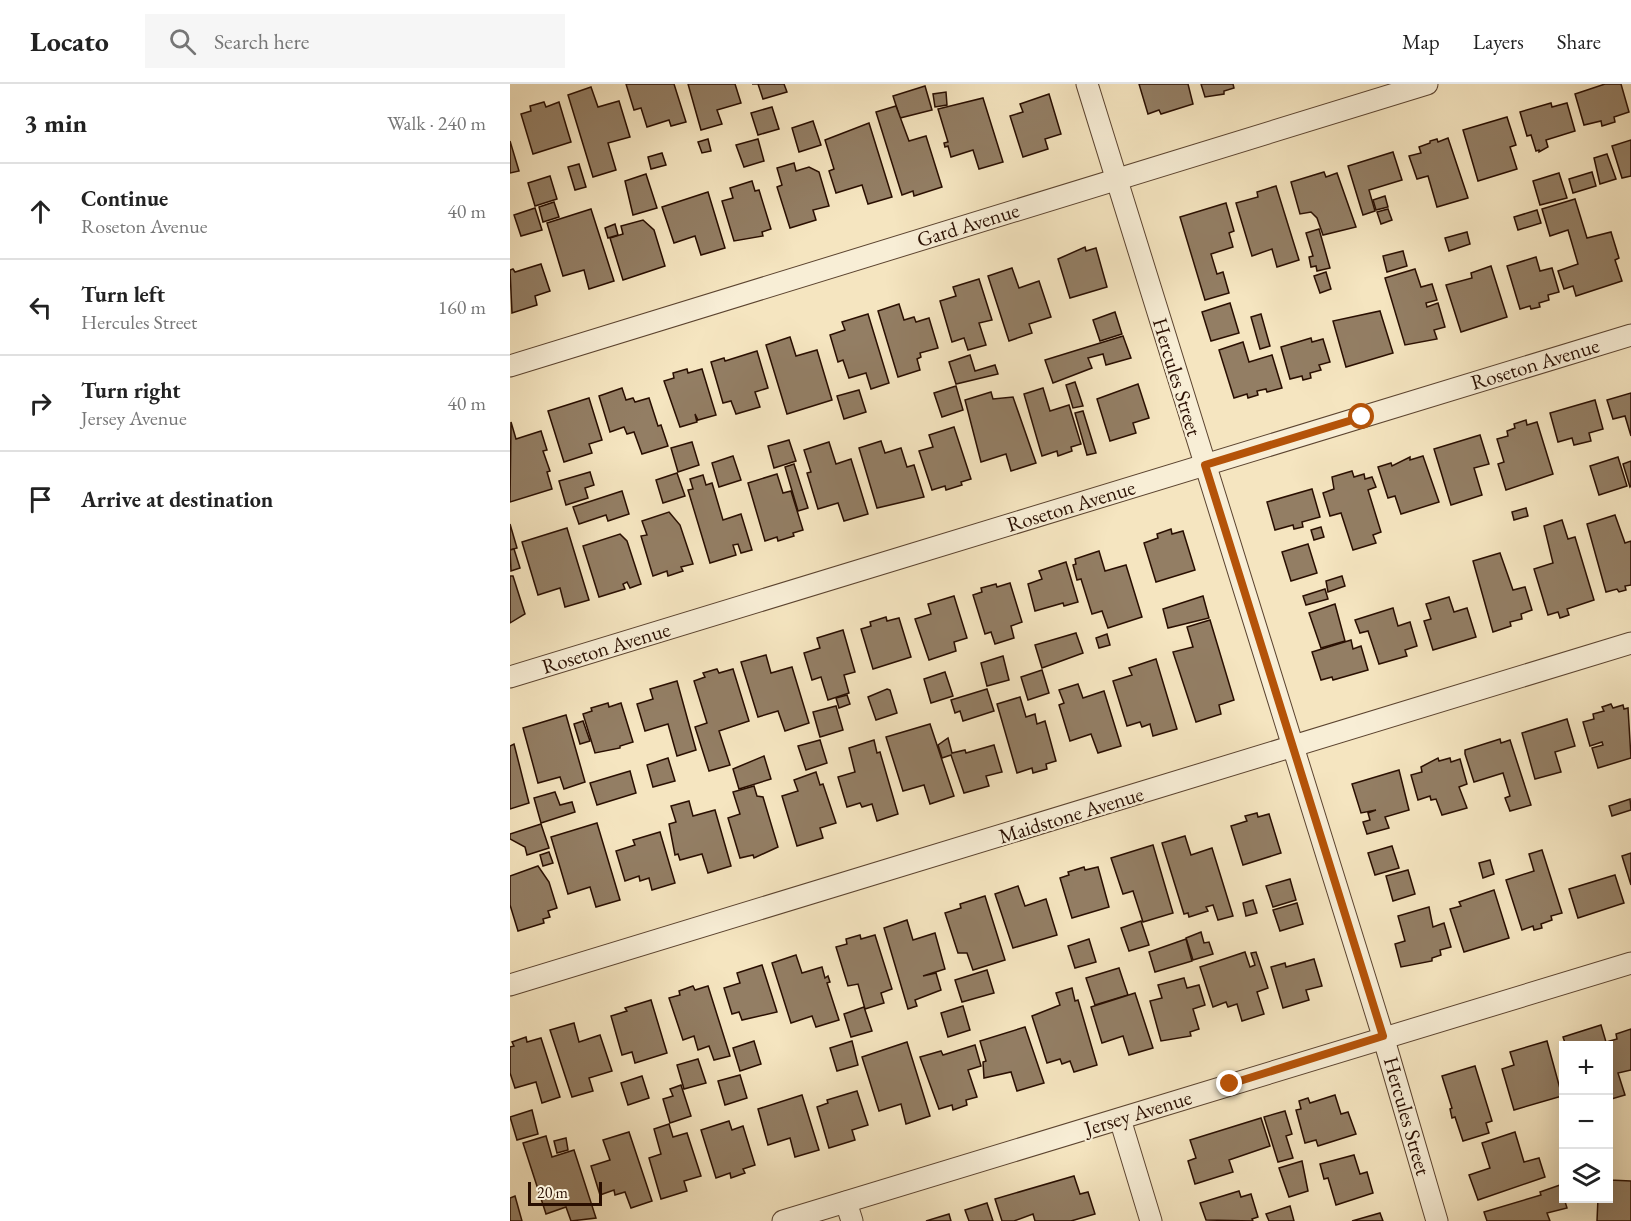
<!DOCTYPE html>
<html lang="en">
<head>
<meta charset="utf-8">
<style>
  body { margin:0; font-family:"EB Garamond",serif; background:#f6f6f6; color:#222 }
  .controls { position:absolute; right:18px; bottom:18px; display:grid; overflow:hidden; border-radius:0px; box-shadow:0 6px 24px #0002 }
  .controls button { width:54px; height:54px; display:grid; place-items:center; padding:0; border:0; border-bottom:2px solid #e0e0e0; background:#fff; color:#222; font:30px sans-serif }
  .scale { position:absolute; left:18px; bottom:15px; width:74px; box-sizing:border-box; padding-left:6px; border:3px solid #290e00; border-top:0; font-size:16px; line-height:21px; white-space:nowrap; color:#290e00; -webkit-text-stroke:4px #f8eed6; paint-order:stroke }
  .stop { position:absolute; width:18px; height:18px; margin:-14px; border:4px solid #b45309; border-radius:50%; background:#fff }
  .stop.end { background:#b45309; border-color:#fff; box-shadow:0 2px 6px #0008 }
  .list { margin:0; padding:0; list-style:none }
  h2 { display:flex; justify-content:space-between; align-items:center; height:78px; margin:0; padding:0 24px; font-size:26px }
  h2 small { font-size:20px; font-weight:400; color:#767676 }
  .list li { display:grid; grid-template-columns:39px 1fr auto; gap:18px; align-items:center; box-sizing:border-box; height:96px; padding:0 24px; border-top:2px solid #e0e0e0 }
  .list b { display:block; font-size:22px; white-space:nowrap }
  .list p { margin:0; font-size:20px; white-space:nowrap; color:#767676 }
  .list em { font-size:20px; font-style:normal; color:#767676 }
  .icon { flex:none; width:33px; height:33px; fill:none; stroke:currentColor; stroke-width:2; stroke-linecap:round; stroke-linejoin:round }
  .map { position:relative; flex:none; width:1121px; height:1137px; overflow:hidden }
  header { display:flex; align-items:center; gap:36px; box-sizing:border-box; height:84px; padding:0 30px; background:#fff; border-bottom:2px solid #e0e0e0 }
  header strong { font-size:28px }
  nav { display:flex; gap:33px; margin-inline-start:auto; font-size:21px }
  .search { width:420px; height:54px; background:#f6f6f6; display:flex; align-items:center; gap:15px; box-sizing:border-box; padding:0 21px; border-radius:0px; color:#767676; font-size:22px }
  main { display:flex }
  aside { flex:1; background:#fff }
  .map>svg:first-child { display:block }
</style>
</head>
<body>
<header>
<strong>Locato</strong>
<div class="search"><svg class="icon" aria-label="search" viewBox="0 0 24 24"><circle cx="10" cy="10" r="6"/><path d="M15 15l6 6"/></svg>Search here</div>
<nav><a>Map</a><a>Layers</a><a>Share</a></nav>
</header>
<main>
<aside>
<h2>3 min<small>Walk · 240 m</small></h2>
<ul class="list">
<li><svg class="icon" aria-label="ahead" viewBox="0 0 24 24"><path d="M12 20V5M6 11l6-6 6 6"/></svg><div><b>Continue</b><p>Roseton Avenue</p></div><em>40 m</em></li>
<li><svg class="icon" aria-label="left" viewBox="0 0 24 24"><path d="M17 20v-9H6M10 6l-5 5 5 5"/></svg><div><b>Turn left</b><p>Hercules Street</p></div><em>160 m</em></li>
<li><svg class="icon" aria-label="right" viewBox="0 0 24 24"><path d="M7 20v-9h11M14 6l5 5-5 5"/></svg><div><b>Turn right</b><p>Jersey Avenue</p></div><em>40 m</em></li>
<li><svg class="icon" aria-label="arrive" viewBox="0 0 24 24"><path d="M6 21V4h12l-3 4 3 4H6"/></svg><div><b>Arrive at destination</b></div></li>
</ul>
</aside>
<div class="map">
<svg width="1121" height="1137" viewBox="0 0 1121 1137">
  <rect width="100%" height="100%" fill="#f5e5c0"/>
  <filter id="stains"><feTurbulence type="fractalNoise" baseFrequency=".00333" numOctaves="4"/><feColorMatrix values="0 0 0 0 .2 0 0 0 0 .09 0 0 0 0 .02 0 0 0 .5 -.17"/></filter>
  <radialGradient id="worn" r=".72"><stop offset=".6" stop-color="#630" stop-opacity="0"/><stop offset="1" stop-color="#630" stop-opacity=".3"/></radialGradient>
  <!-- building -->
  <g fill="#937e64" stroke="#290e00" stroke-width="1.5">
    <path d="M116,0H164L176,38L161,42L159,36L137,43L131,24L124,26Z"/>
    <path d="M178,0H225L231,19L207,26L212,40L191,46Z"/>
    <path d="M242,0H274L277,8L253,15L248,0Z"/>
    <path d="M629,0H678L683,20L651,30L649,26L638,30Z"/>
    <path d="M691,0H723L724,4L714,7V10L695,13Z"/>
    <path d="M1095,0H1111L1119,28L1104,33L1105,38L1092,42L1091,37L1074,41L1065,10Z"/>
    <path d="M415,2L422,26L390,34L383,12Z"/>
    <path d="M81,3L88,23L109,17L120,53L98,59L106,86L83,93L58,11Z"/>
    <path d="M436,8L437,21L425,23L423,10Z"/>
    <path d="M539,10L551,50L535,55L538,65L513,73L500,32L513,28L510,20Z"/>
    <path d="M473,14L493,78L469,85L463,66L441,73L438,62L435,63L434,59L438,58L428,25Z"/>
    <path d="M34,18L36,23L49,18L61,58L23,70L11,30L21,27L20,22Z"/>
    <path d="M1041,19L1042,23L1057,19L1065,47L1036,56L1038,63L1029,68V66L1026,67L1021,51L1017,52L1010,28Z"/>
    <path d="M386,22L399,57L416,52L432,103L404,112L403,107L392,111L366,28Z"/>
    <path d="M262,23L269,45L248,51L241,29Z"/>
    <path d="M997,33L1006,61L1000,63L1007,85L968,97L953,46Z"/>
    <path d="M303,37L311,61L289,68L282,44Z"/>
    <path d="M359,39L382,113L358,120L352,101L326,109L319,87L324,85L315,56Z"/>
    <path d="M938,54L958,114L927,123L918,92L907,95L899,72L911,69L909,63L920,59V57L927,55L928,58Z"/>
    <path d="M198,55L201,67L192,69L188,58Z"/>
    <path d="M248,55L254,77L234,83L226,61Z"/>
    <path d="M1121,56V92L1112,94L1102,62Z"/>
    <path d="M0,57L9,87L0,89Z"/>
    <path d="M883,68L892,96L859,106L865,127L853,131L838,82Z"/>
    <path d="M152,69L156,81L141,85L138,73Z"/>
    <path d="M1097,70L1106,95L1090,100L1084,74Z"/>
    <path d="M284,79L286,87L299,83L309,88L319,122L303,126L306,136L280,144L267,103L272,101L267,84Z"/>
    <path d="M69,80L76,103L65,106L58,83Z"/>
    <path d="M814,88L816,93L827,89L846,143L813,151L807,134L801,128L790,130L781,98Z"/>
    <path d="M1082,88L1086,102L1063,109L1059,95Z"/>
    <path d="M1049,89L1057,114L1030,121L1023,97Z"/>
    <path d="M136,90L147,124L123,131L115,97Z"/>
    <path d="M40,92L47,115L25,122L18,99Z"/>
    <path d="M242,97L245,107L249,106L261,145L252,148L253,152L224,157L212,117L223,114L220,104Z"/>
    <path d="M766,102L789,176L767,183L762,165L742,172L726,119L748,113L747,108Z"/>
    <path d="M198,108L215,164L191,171L185,152L164,159L152,123Z"/>
    <path d="M875,112L878,123L866,126L863,116Z"/>
    <path d="M1065,115L1077,154L1101,148L1109,174L1105,176L1112,197L1066,212L1063,202L1054,205L1048,187L1068,180L1058,146L1040,152L1032,125Z"/>
    <path d="M44,118L49,133L33,138L29,123Z"/>
    <path d="M716,119L724,147L719,149L723,163L701,170L707,190L713,188L719,209L695,216L670,133Z"/>
    <path d="M25,124L32,146L11,152L4,131Z"/>
    <path d="M81,125L104,197L79,205L74,186L53,192L37,139Z"/>
    <path d="M878,125L882,136L871,140L867,128Z"/>
    <path d="M1027,126L1031,139L1008,146L1004,133Z"/>
    <path d="M133,136L144,146L155,182L113,196L100,154L113,150L111,142Z"/>
    <path d="M105,140L108,151L98,154L95,144Z"/>
    <path d="M809,145L820,184L807,187L806,182L801,183L799,173L803,172L796,149Z"/>
    <path d="M957,148L960,160L939,167L935,154Z"/>
    <path d="M575,163L576,167L586,164L597,203L560,214L548,175Z"/>
    <path d="M893,167L897,182L877,188L873,172Z"/>
    <path d="M1026,173L1030,187L1042,184L1049,208L1038,211L1039,216L1029,219L1030,223L1021,225L1020,222L1010,225L997,182Z"/>
    <path d="M31,180L40,207L25,212L27,221L2,229L0,186L3,185L5,188Z"/>
    <path d="M981,182L997,233L951,248L936,201L962,194L961,189Z"/>
    <path d="M502,184L509,204L529,197L541,233L519,240L522,249L499,257L478,192Z"/>
    <path d="M905,185L911,203L922,200L927,216L916,219L917,223L928,219L935,243L924,246L927,255L895,261L875,194Z"/>
    <path d="M816,188L821,205L810,209L804,192Z"/>
    <path d="M469,195L482,236L469,239L476,261L458,266L454,254L442,258L430,217L446,212L443,203Z"/>
    <path d="M720,219L729,249L701,257L692,228Z"/>
    <path d="M389,220L394,236L404,233L406,238L419,234L428,264L410,269L411,273L407,275L410,286L388,293L368,227Z"/>
    <path d="M870,227L883,269L836,283L823,237Z"/>
    <path d="M605,228L612,250L590,257L583,236Z"/>
    <path d="M358,230L379,299L361,305L356,289L339,294L333,276L328,278L320,251L335,246L332,238Z"/>
    <path d="M751,230L760,262L750,265L741,233Z"/>
    <path d="M613,252L621,274L596,281L593,270L578,274L582,284L543,299L535,276Z"/>
    <path d="M280,253L286,272L307,266L322,316L277,330L256,261Z"/>
    <path d="M801,254L802,258L813,255L820,278L809,281L811,286L800,289L801,294L793,296L792,292L780,295L771,263Z"/>
    <path d="M733,258L739,278L762,271L772,304L757,308L756,305L747,307L748,311L738,314L737,310L724,314L709,266Z"/>
    <path d="M247,267L258,304L245,308L250,323L226,330L221,317L213,319L201,278L214,274L215,277Z"/>
    <path d="M460,271L465,287L485,281L488,290L446,300L439,278Z"/>
    <path d="M177,285L178,289L192,285L206,331L188,336L185,330L187,338L170,343L154,297L164,294L163,289Z"/>
    <path d="M565,298L573,322L563,324L556,301Z"/>
    <path d="M628,300L639,334L623,339L626,349L600,357L587,315Z"/>
    <path d="M446,302L453,326L432,333L424,309Z"/>
    <path d="M112,304L116,316L123,314L125,318L139,314L148,342L151,341L158,362L132,370L124,348L117,350L114,343L100,348L89,312Z"/>
    <path d="M533,304L540,327L559,321L571,360L561,363L562,367L548,372L547,367L532,372L514,310Z"/>
    <path d="M349,306L356,328L334,335L327,312Z"/>
    <path d="M481,308L483,315L503,313L526,379L501,387L496,370L471,378L455,316Z"/>
    <path d="M1121,309V352L1115,332L1103,335L1097,316Z"/>
    <path d="M79,314L92,356L79,360L82,369L54,378L38,327Z"/>
    <path d="M1085,316L1093,345L1079,349L1081,357L1064,361L1062,354L1048,358L1040,329Z"/>
    <path d="M573,327L586,369L577,371L565,329Z"/>
    <path d="M1016,336L1017,341L1027,338L1043,390L996,406L988,380L994,378L987,355L998,352L997,347L1005,344L1004,340Z"/>
    <path d="M1,338L6,355L31,347L37,366L33,367L40,387L37,388L42,405L0,418Z"/>
    <path d="M444,343L461,395L451,398L452,401L436,406L435,402L422,406L409,367L423,363L419,351Z"/>
    <path d="M970,351L979,380L964,384L972,411L941,421L924,365Z"/>
    <path d="M279,356L286,377L264,384L258,362Z"/>
    <path d="M371,357L375,369L391,364L397,383L404,381L414,413L367,424L349,364Z"/>
    <path d="M182,358L189,381L168,388L161,364Z"/>
    <path d="M319,358L326,380L341,375L358,430L334,437L328,419L308,425L297,389L301,388L294,366Z"/>
    <path d="M223,372L231,396L209,403L202,379Z"/>
    <path d="M913,372L929,418L891,430L885,412L878,414L868,383L881,379L882,382L900,373V376Z"/>
    <path d="M1108,373L1117,402L1089,411L1080,382Z"/>
    <path d="M1121,377V402L1120,403L1113,380Z"/>
    <path d="M284,380L298,424L288,427L275,383Z"/>
    <path d="M842,387L844,393L854,390L855,395L862,393L866,403L858,406L871,448L863,451L866,459L843,466L831,429L820,432L813,409L824,405L822,393Z"/>
    <path d="M80,388L84,401L75,404L78,414L56,421L49,397Z"/>
    <path d="M167,389L175,412L153,419L146,396Z"/>
    <path d="M267,390L273,409L281,407L293,446L283,449L284,452L268,457L267,453L255,457L238,399Z"/>
    <path d="M193,391L196,401L202,399L213,436L231,430L242,466L231,469L228,460L223,461L226,471L200,479L178,406L183,405L180,395Z"/>
    <path d="M802,405L810,433L792,438L793,443L784,445L783,441L765,446L757,418Z"/>
    <path d="M112,407L119,430L98,437L96,431L69,440L63,423Z"/>
    <path d="M1016,424L1018,432L1004,436L1002,428Z"/>
    <path d="M159,428L170,441L183,480L171,483L173,487L158,492L157,487L143,492L131,452L137,451L132,437Z"/>
    <path d="M1105,431L1115,459L1121,457V501L1115,502L1116,506L1109,508L1107,505L1096,508L1077,440Z"/>
    <path d="M1052,436L1058,455L1065,453L1084,516L1057,525L1059,531L1050,534L1048,528L1038,531L1024,485L1043,479L1034,442Z"/>
    <path d="M0,440L7,464L0,466Z"/>
    <path d="M811,443L814,453L804,456L801,446Z"/>
    <path d="M57,444L79,516L55,523L50,504L28,511L12,458Z"/>
    <path d="M661,445L662,450L673,447L685,486L646,498L634,459L648,454L647,450Z"/>
    <path d="M110,450L117,457L131,500L120,504L117,498L113,500L115,505L89,513L73,462Z"/>
    <path d="M798,460L807,489L781,497L772,468Z"/>
    <path d="M4,465L10,484L1,487L0,466Z"/>
    <path d="M589,467L595,487L616,481L632,533L598,544L592,527L582,530L571,495L567,496L563,481L566,480L565,475Z"/>
    <path d="M990,469L1003,506L1015,503L1022,526L1011,530L1012,535L1000,538L1001,542L983,548L963,477Z"/>
    <path d="M556,478L568,518L554,522L553,519L525,527L518,500L532,495L529,487Z"/>
    <path d="M0,492H3L15,530L0,539Z"/>
    <path d="M832,492L835,502L818,508L816,497Z"/>
    <path d="M500,499L512,538L501,542L504,554L485,560L481,548L475,550L463,511L472,508L471,504L486,500L487,503Z"/>
    <path d="M815,505L818,515L796,521L793,512Z"/>
    <path d="M444,512L457,554L444,558L446,567L419,576L405,535L421,530L418,520Z"/>
    <path d="M693,512L699,534L658,544L653,525Z"/>
    <path d="M939,513L944,528L957,524L966,553L923,566L914,537L921,535L916,520Z"/>
    <path d="M825,520L835,557L811,564L799,529Z"/>
    <path d="M883,524L888,542L900,538L907,562L895,566L897,572L869,580L858,547L850,549L845,536Z"/>
    <path d="M376,533L377,537L389,534L401,573L363,585L351,545L361,542L360,538Z"/>
    <path d="M700,536L724,616L709,621L711,630L686,638L663,568L683,563L677,543Z"/>
    <path d="M333,546L345,588L334,591L339,609L318,616L311,593L302,596L294,569L310,564L307,554Z"/>
    <path d="M566,549L573,569L532,584L525,561Z"/>
    <path d="M597,550L600,561L589,564L586,554Z"/>
    <path d="M841,556L843,565L851,562L858,586L823,596L822,593L811,596L802,568Z"/>
    <path d="M256,571L261,589L282,583L299,639L275,647L268,627L248,633L231,578Z"/>
    <path d="M493,572L499,596L477,602L471,579Z"/>
    <path d="M646,575L667,645L643,652L640,640L632,643L630,638L617,642L603,597L622,591L619,584Z"/>
    <path d="M207,585L209,589L223,585L239,637L209,647L220,681L199,687L185,643L197,639L184,597L195,593L193,589Z"/>
    <path d="M532,586L539,609L518,616L511,593Z"/>
    <path d="M435,588L443,612L421,619L414,595Z"/>
    <path d="M167,597L186,666L167,672L158,640L135,647L127,620L143,615L140,605Z"/>
    <path d="M568,600L573,614L594,607L611,662L588,669L581,650L560,657L549,621L554,619L549,606Z"/>
    <path d="M377,605L380,606L387,629L366,636L358,613Z"/>
    <path d="M477,605L484,627L453,637L450,627L445,629L441,616Z"/>
    <path d="M337,611L340,620L329,624L326,614Z"/>
    <path d="M510,613L516,633L525,630L527,640L535,637L546,677L536,680L537,685L523,689L522,684L507,689L487,620Z"/>
    <path d="M98,619L99,623L111,619L123,658L110,662V664L85,669L73,630L82,627L81,624Z"/>
    <path d="M1101,620L1103,624L1113,621L1114,625L1118,624L1121,674L1088,684L1082,664L1093,661L1092,658L1080,662L1073,638L1084,635L1083,630L1094,627L1092,623Z"/>
    <path d="M326,622L333,646L310,653L303,628Z"/>
    <path d="M56,631L75,698L54,705L50,693L28,699L13,644Z"/>
    <path d="M1057,635L1065,662L1045,668L1051,688L1025,695L1012,649Z"/>
    <path d="M73,637L80,657L70,660L64,640Z"/>
    <path d="M420,640L444,712L420,720L414,701L393,707L376,653Z"/>
    <path d="M438,654L442,669L455,666L456,669L484,661L492,688L476,692L479,702L454,709L441,671L432,674L428,661Z"/>
    <path d="M990,655L991,659L1000,656L1021,721L1000,727L995,714L1000,712L993,689L964,698L955,670V666Z"/>
    <path d="M310,656L317,679L296,686L288,662Z"/>
    <path d="M364,656L367,669L370,668L388,730L367,737L362,720L352,723L350,719L337,723L328,693L345,688L339,664Z"/>
    <path d="M4,660L19,719L0,725V662Z"/>
    <path d="M254,672L261,695L229,705L223,685Z"/>
    <path d="M158,674L165,697L143,703L137,681Z"/>
    <path d="M928,674L929,677L940,674L941,678L950,675L957,700L949,703L957,724L932,731L926,715L921,716L920,712L908,716L901,691L912,688L911,683Z"/>
    <path d="M889,686L899,726L875,733L879,744L857,750L853,738L860,736L858,729L866,726L851,729L842,700Z"/>
    <path d="M120,687L126,709L87,721L80,699Z"/>
    <path d="M306,688L310,701L313,700L326,739L310,744L313,754L287,762L272,712L288,707L284,696Z"/>
    <path d="M244,702L247,712L253,713L268,763L244,774L243,771L230,774L218,734L230,730L223,708Z"/>
    <path d="M45,708L50,721L62,718L65,728L31,739L24,714Z"/>
    <path d="M1120,715L1121,726L1102,732L1099,722Z"/>
    <path d="M179,717L183,732L205,726L221,782L198,789L192,770L170,776L168,770L165,771L159,740L166,738L161,722Z"/>
    <path d="M747,729L748,733L759,730L771,769L733,781L721,742L737,737L735,732Z"/>
    <path d="M87,739L110,816L86,823L80,803L58,810L41,753Z"/>
    <path d="M31,740L39,764L17,771L15,763L0,755V750Z"/>
    <path d="M150,748L165,799L142,806L139,794L130,797L129,792L115,797L106,767L125,761L123,756Z"/>
    <path d="M675,752L681,771L702,764L723,832L708,836L703,821L696,823L698,827L679,833L678,829L674,830L652,759Z"/>
    <path d="M643,761L663,829L633,838L623,807L613,810L601,774Z"/>
    <path d="M882,762L889,784L865,791L858,769Z"/>
    <path d="M1032,766L1052,829L1041,832L1042,836L1031,840L1032,844L1024,846L1023,842L1012,846L996,796L1024,787L1019,770Z"/>
    <path d="M39,768L43,779L33,782L30,771Z"/>
    <path d="M1121,769V801L1112,772Z"/>
    <path d="M980,776L984,790L973,794L969,779Z"/>
    <path d="M28,782L39,798L47,824L38,827L40,833L33,835L34,839L8,847L0,821V792Z"/>
    <path d="M574,783L575,786L588,783L599,823L562,834L550,794L559,791L558,788Z"/>
    <path d="M898,786L905,810L883,817L876,792Z"/>
    <path d="M1105,791L1114,819L1068,834L1059,805Z"/>
    <path d="M780,795L786,816L763,823L756,802Z"/>
    <path d="M508,802L515,822L536,815L547,851L503,864L485,810Z"/>
    <path d="M984,806L999,854L954,868L940,825L951,822L949,818Z"/>
    <path d="M475,812L495,876L463,886L457,869H448L435,829L451,824L450,820Z"/>
    <path d="M743,816L747,829L736,832L733,819Z"/>
    <path d="M787,819L793,840L770,847L763,826Z"/>
    <path d="M919,823L923,843L934,839L941,863L930,866L931,871L922,874V877L891,883L885,860L895,857L888,832Z"/>
    <path d="M397,836L403,856L425,849L435,885L413,892L426,889L431,906L405,916L407,922L398,925L374,844Z"/>
    <path d="M631,837L639,861L619,867L611,844Z"/>
    <path d="M691,848L694,859L699,858L703,870L683,876L676,854Z"/>
    <path d="M350,851L351,855L365,851L382,905L371,909L374,919L355,925L348,900L338,902L326,863L337,860L336,855Z"/>
    <path d="M579,855L586,878L565,884L558,862Z"/>
    <path d="M676,855L682,877L645,888L639,868Z"/>
    <path d="M735,868L740,883L745,881L741,869L746,868L758,904L747,908L754,930L732,937L727,920L718,923L716,918L703,923L690,883Z"/>
    <path d="M286,871L292,889L312,883L315,894L318,892L320,898L317,899L329,936L306,943L302,932L281,939L262,879Z"/>
    <path d="M804,875L812,902L796,906L799,916L773,924L761,883L775,879L776,883Z"/>
    <path d="M252,881L267,928L232,936L229,928L222,930L214,904L230,899L227,889Z"/>
    <path d="M609,884L618,911L585,921L576,894Z"/>
    <path d="M477,886L484,909L452,918L445,896Z"/>
    <path d="M674,894L677,904L689,901L695,921L683,925L689,945L680,948L681,952L651,957L640,917L652,914L648,901Z"/>
    <path d="M183,902L185,906L198,902L220,972L204,976L199,962L188,966L184,952L173,956L159,914L170,911L169,907Z"/>
    <path d="M562,904L565,917L568,916L587,981L564,988L560,977L552,980L550,975L537,979L522,932L550,921L546,909Z"/>
    <path d="M625,909L643,964L619,971L613,952L592,959L581,923Z"/>
    <path d="M141,916L157,969L125,979L122,968L112,971L101,932L117,927L115,924Z"/>
    <path d="M453,922L460,946L438,953L431,929Z"/>
    <path d="M354,923L362,947L341,953L334,930Z"/>
    <path d="M64,939L69,958L90,951L102,987L79,994L83,1007L62,1013L40,946Z"/>
    <path d="M1091,941L1096,958L1107,955L1106,950L1121,945V986L1108,989L1115,1011L1098,1016V962H1056L1053,953Z"/>
    <path d="M515,943L534,999L507,1007L501,988L474,994L473,978L476,977L470,957Z"/>
    <path d="M16,953L17,958L31,954L50,1013L32,1019L26,998L5,1004L0,989V963L4,962L2,958Z"/>
    <path d="M244,957L251,980L230,987L223,964Z"/>
    <path d="M342,957L348,981L327,987L320,964Z"/>
    <path d="M1037,957L1052,1012L1004,1026L992,985L1004,981L1000,968Z"/>
    <path d="M397,958L420,1032L396,1040L391,1020L369,1027L352,973Z"/>
    <path d="M465,961L471,982L458,986L467,1013L456,1016L457,1021L443,1026L442,1021L429,1025L410,973L431,967L433,971Z"/>
    <path d="M188,975L196,999L174,1005L167,981Z"/>
    <path d="M965,982L982,1037L976,1039L979,1049L953,1057L945,1033L942,1034L940,1025L942,1024L932,992Z"/>
    <path d="M230,991L237,1014L215,1021L208,997Z"/>
    <path d="M132,992L139,1014L118,1021L111,999Z"/>
    <path d="M171,1001L181,1032L160,1039L153,1015L163,1012L160,1005Z"/>
    <path d="M347,1007L358,1041L342,1046L345,1056L319,1064L307,1023L318,1019L317,1016Z"/>
    <path d="M292,1011L309,1066L285,1073L280,1054L258,1061L248,1025Z"/>
    <path d="M825,1011L831,1030L838,1028L846,1050L808,1062L806,1056L795,1059L786,1026L791,1025L789,1017L798,1014L800,1019Z"/>
    <path d="M22,1026L28,1050L7,1056L0,1033Z"/>
    <path d="M775,1027L782,1050L776,1052L783,1074L768,1078L754,1033Z"/>
    <path d="M751,1034L760,1062L719,1076L723,1088L685,1100L678,1077L686,1074L680,1056Z"/>
    <path d="M219,1037L222,1046L233,1042L245,1081L233,1085L235,1089L221,1094L220,1089L206,1094L191,1046Z"/>
    <path d="M159,1040L163,1053L177,1049L191,1092L174,1097L177,1107L151,1115L139,1074L151,1070L144,1045Z"/>
    <path d="M119,1048L142,1117L121,1124L115,1108L105,1111L104,1106L90,1111L81,1082L100,1076L93,1056Z"/>
    <path d="M1005,1048L1014,1078L1029,1074L1035,1093L968,1116L959,1091L980,1084L972,1059Z"/>
    <path d="M36,1052L42,1073L64,1066L86,1134L61,1137L56,1123L36,1130L13,1059Z"/>
    <path d="M56,1054L58,1066L47,1069L44,1057Z"/>
    <path d="M844,1071L850,1090L857,1088L863,1109L826,1121L818,1094L814,1095L810,1080Z"/>
    <path d="M792,1077L798,1107L779,1113L769,1084Z"/>
    <path d="M1098,1091L1100,1096L1121,1097V1137H1087L1088,1114H1098Z"/>
    <path d="M564,1092L570,1110L578,1108L585,1130L561,1137H525L523,1130L504,1137H492L485,1115Z"/>
    <path d="M1050,1101L1057,1124L1037,1129L1040,1137H977L974,1128L1031,1111L1030,1108Z"/>
    <path d="M729,1107L731,1113L741,1110L748,1133L742,1135L743,1137L696,1136L690,1119Z"/>
    <path d="M5,1112L12,1137H0V1114Z"/>
    <path d="M477,1119L483,1137H459L455,1126Z"/>
    <path d="M780,1122L784,1137H759L756,1130Z"/>
    <path d="M870,1129L873,1137H842Z"/>
    <path d="M439,1130L441,1137H416Z"/>
  </g>
  <g fill="none" stroke-linecap="round" stroke-linejoin="round">
    <defs>
      <g id="minor">
        <path d="M577,0L873,952L927,1137"/>
        <path d="M0,282L917,0"/>
        <path d="M0,593L1121,251"/>
        <path d="M0,901L1121,559"/>
        <path d="M610,1035L641,1137"/>
        <path d="M336,1118L342,1137"/>
        <path d="M273,1137L1121,879"/>
      </g>
    </defs>
    <!-- minor casing -->
    <use href="#minor" stroke="#5c4430" stroke-width="23"/>
    <!-- minor -->
    <use href="#minor" stroke="#f8eed6" stroke-width="21"/>
  </g>
  <g fill="none" stroke-linecap="round" stroke-linejoin="round">
    <!-- route -->
    <path stroke="#b45309" stroke-width="8" d="M720,1000L873,952L695,381L852,333"/>
  </g>
  <g text-anchor="middle" stroke-width="4.5" stroke-linejoin="round" paint-order="stroke">
    <!-- street labels -->
    <g font-size="21" fill="#290e00" stroke="#f8eed6">
      <text transform="translate(458 141) rotate(-17)" y="7">Gard Avenue</text>
      <text transform="translate(1025 280) rotate(-17)" y="7">Roseton Avenue</text>
      <text transform="translate(667 293) rotate(73)" y="7">Hercules Street</text>
      <text transform="translate(561 422) rotate(-17)" y="7">Roseton Avenue</text>
      <text transform="translate(96 564) rotate(-17)" y="7">Roseton Avenue</text>
      <text transform="translate(561 731) rotate(-17)" y="7">Maidstone Avenue</text>
      <text transform="translate(628 1029) rotate(-17)" y="7">Jersey Avenue</text>
      <text transform="translate(897 1032) rotate(74)" y="7">Hercules Street</text>
    </g>
  </g>
  <rect width="100%" height="100%" filter="url(#stains)"/>
  <rect width="100%" height="100%" fill="url(#worn)"/>
</svg>
<div class="controls">
<button>+</button>
<button>−</button>
<button><svg class="icon" aria-label="layers" viewBox="0 0 24 24"><path d="M12 4l9 5-9 5-9-5zM3 14l9 5 9-5"/></svg></button>
</div>
<div class="scale">20 m</div>
<div class="stop" style="left:852px;top:333px"></div>
<div class="stop end" style="left:720px;top:1000px"></div>
</div>
</main>
</body>
</html>
